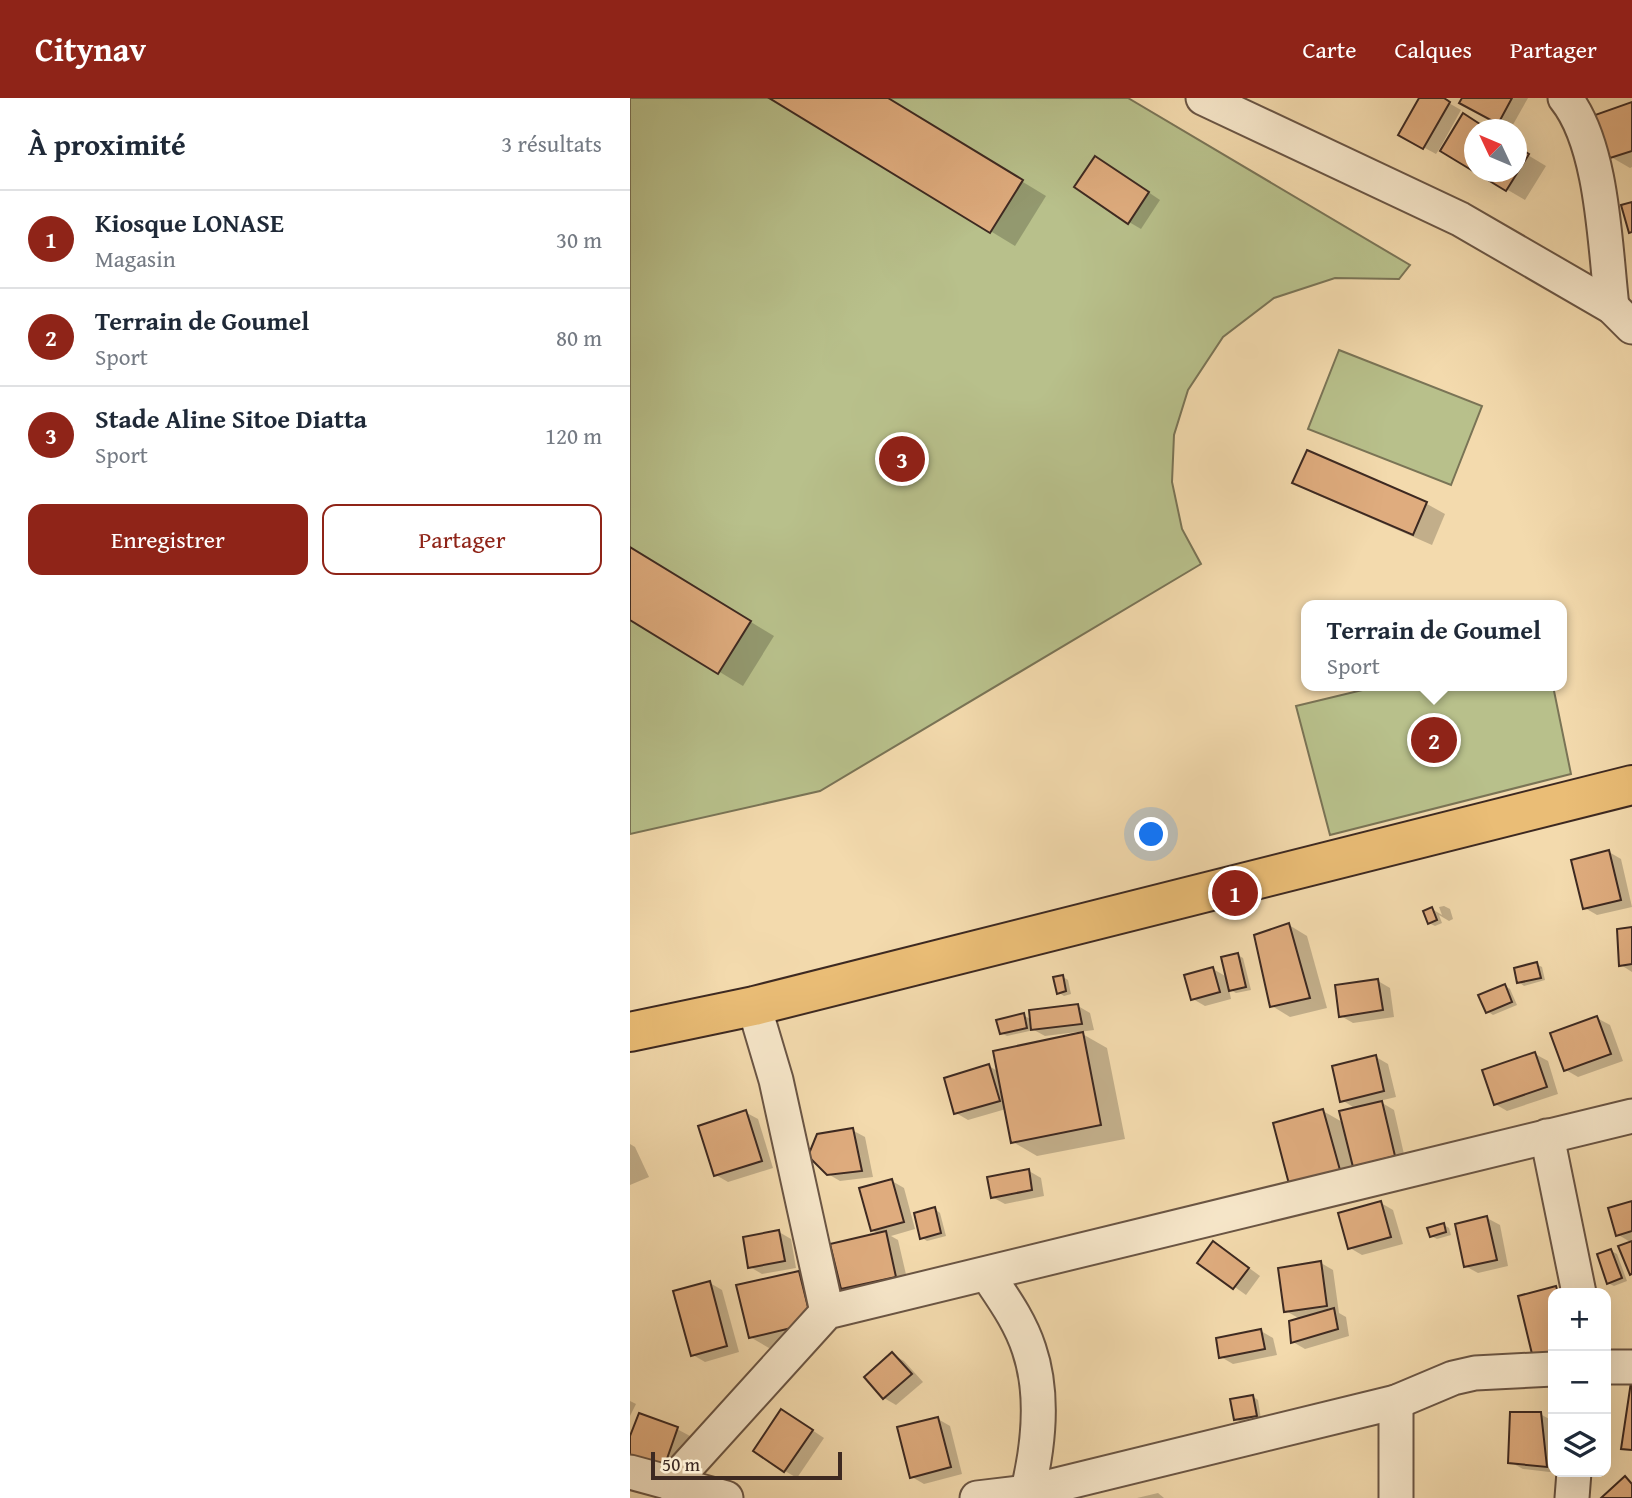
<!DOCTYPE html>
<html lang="fr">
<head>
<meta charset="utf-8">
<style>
  body { margin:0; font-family:"Gentium Book Plus",serif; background:#f2f2f3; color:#1f2937 }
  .controls { position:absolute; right:21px; bottom:21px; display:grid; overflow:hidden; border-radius:14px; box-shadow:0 7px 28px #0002 }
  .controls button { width:63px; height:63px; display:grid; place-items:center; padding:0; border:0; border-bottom:2px solid #e0e1e3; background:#fff; color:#1f2937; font:35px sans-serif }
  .compass { position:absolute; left:834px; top:21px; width:63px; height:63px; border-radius:50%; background:#fff; box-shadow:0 7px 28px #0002; rotate:314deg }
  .scale { position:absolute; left:21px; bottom:18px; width:191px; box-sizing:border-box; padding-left:7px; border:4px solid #3d2921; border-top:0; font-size:19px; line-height:24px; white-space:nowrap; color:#3d2921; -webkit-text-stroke:5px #f7e7ca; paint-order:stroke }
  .you { position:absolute; left:522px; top:737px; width:24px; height:24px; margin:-18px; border:5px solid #fff; border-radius:50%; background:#1a73e8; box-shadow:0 0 0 10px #1a73e833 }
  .badge { display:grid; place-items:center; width:46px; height:46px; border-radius:50%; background:#8f2418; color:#fff; font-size:23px; font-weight:700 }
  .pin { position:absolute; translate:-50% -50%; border:4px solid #fff; box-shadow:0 2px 7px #0006 }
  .popup { position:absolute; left:671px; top:502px; width:266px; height:91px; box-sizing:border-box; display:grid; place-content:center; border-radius:14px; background:#fff; filter:drop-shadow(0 2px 5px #0005); font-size:23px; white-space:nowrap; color:#747a83 }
  .popup b { font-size:26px; color:#1f2937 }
  .popup::after { content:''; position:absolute; left:50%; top:100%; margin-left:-14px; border:14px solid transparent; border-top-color:#fff }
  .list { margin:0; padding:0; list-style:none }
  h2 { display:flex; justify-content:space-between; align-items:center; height:91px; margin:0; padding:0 28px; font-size:30px }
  h2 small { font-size:23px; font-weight:400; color:#747a83 }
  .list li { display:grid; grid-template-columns:46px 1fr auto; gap:21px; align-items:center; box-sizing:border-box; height:98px; padding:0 28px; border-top:2px solid #e0e1e3 }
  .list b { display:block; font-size:26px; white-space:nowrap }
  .list p { margin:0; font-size:23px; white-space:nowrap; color:#747a83 }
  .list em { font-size:23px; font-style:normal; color:#747a83 }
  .actions { display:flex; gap:14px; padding:21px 28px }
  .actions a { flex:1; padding:16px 0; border:2px solid #8f2418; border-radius:14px; text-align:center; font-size:24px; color:#8f2418 }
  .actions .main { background:#8f2418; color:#fff }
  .icon { flex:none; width:38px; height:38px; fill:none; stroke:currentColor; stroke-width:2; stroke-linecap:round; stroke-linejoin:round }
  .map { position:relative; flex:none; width:1002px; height:1400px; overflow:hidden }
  header { display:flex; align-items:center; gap:42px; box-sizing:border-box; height:98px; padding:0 35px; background:#8f2418; color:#fff }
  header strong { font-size:33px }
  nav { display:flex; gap:38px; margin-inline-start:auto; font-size:24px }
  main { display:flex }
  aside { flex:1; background:#fff }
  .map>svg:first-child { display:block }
</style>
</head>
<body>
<header>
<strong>Citynav</strong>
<nav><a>Carte</a><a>Calques</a><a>Partager</a></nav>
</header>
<main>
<aside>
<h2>À proximité<small>3 résultats</small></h2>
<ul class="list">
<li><span class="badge">1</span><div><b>Kiosque LONASE</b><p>Magasin</p></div><em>30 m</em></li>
<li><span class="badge">2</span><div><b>Terrain de Goumel</b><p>Sport</p></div><em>80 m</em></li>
<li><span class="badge">3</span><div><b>Stade Aline Sitoe Diatta</b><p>Sport</p></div><em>120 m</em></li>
</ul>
<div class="actions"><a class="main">Enregistrer</a><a>Partager</a></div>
</aside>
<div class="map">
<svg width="1002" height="1400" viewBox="0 0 1002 1400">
  <rect width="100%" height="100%" fill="#f3daad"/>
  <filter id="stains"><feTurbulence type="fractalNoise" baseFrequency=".00286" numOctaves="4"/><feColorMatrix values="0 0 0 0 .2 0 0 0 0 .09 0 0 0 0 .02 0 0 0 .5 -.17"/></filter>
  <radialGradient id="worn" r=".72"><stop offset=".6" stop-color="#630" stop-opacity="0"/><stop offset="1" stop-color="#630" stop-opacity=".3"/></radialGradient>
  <!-- green -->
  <g fill="#b8c08b" stroke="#7a7456" stroke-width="2">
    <path d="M0,0H498L780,167L769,181L705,180L644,200L593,239L558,292L544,337L542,384L552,431L571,466L190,693L0,736Z"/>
    <path d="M709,252L852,308L821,387L678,331Z"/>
    <path d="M749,588H923L941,676L700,737L666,608Z"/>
  </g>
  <!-- shadow -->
  <g fill="#0003">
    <path d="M142,0H256L416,98L385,148Z"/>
    <path d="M791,0H810L831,12L810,50L813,51L844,32V72L810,50L806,56L771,37Z"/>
    <path d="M834,0H898L880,32L831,4Z"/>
    <path d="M1002,6V69L1000,70L981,59Z"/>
    <path d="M886,50L916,68L895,102L847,74H886Z"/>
    <path d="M478,67L530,102L511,131L499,124Z"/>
    <path d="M678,354L797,406L815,416L802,447L683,395L664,384Z"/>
    <path d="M0,450L144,538L113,588L0,520Z"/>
    <path d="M979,754L991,761L1002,809L967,817L955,810Z"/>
    <path d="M814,808L820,811L823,821L819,823L809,817L812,825L805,828L799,825L802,811L812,817L809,809Z"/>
    <path d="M659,827L677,838L697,910L660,919L642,908Z"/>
    <path d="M1002,831V874L991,867Z"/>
    <path d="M608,857L613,860L621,892L606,895L599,891L601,901L575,908L563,901L583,871L597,879Z"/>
    <path d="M906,866L912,869L915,882L894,888L889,884Z"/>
    <path d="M433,879L438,882L441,896L434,898L428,894Z"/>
    <path d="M748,883L760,890L764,919L723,925L711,918Z"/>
    <path d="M875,888L880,891L887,907L863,917L857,913Z"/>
    <path d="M448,908L460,915L464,932L449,934L477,950L495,1041L407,1058L383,1044L376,1011L338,1022L326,1015L359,968L369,974L448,937L447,934L415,938L404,932L377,938L371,935L393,917L402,922Z"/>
    <path d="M967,920L980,927L993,963L948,979L936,972Z"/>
    <path d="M905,956L918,963L928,996L877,1013L865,1006Z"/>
    <path d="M746,959L758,966L766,999L749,1003L764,1012L776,1065L680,1095L693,1013L714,1025L726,1011L712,1002Z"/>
    <path d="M115,1014L128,1021L143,1070L98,1084L86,1077Z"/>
    <path d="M222,1032L235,1039L243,1079L210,1083L198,1076Z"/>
    <path d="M0,1046L5,1049L19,1079L0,1087Z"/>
    <path d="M399,1073L411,1080L414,1098L375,1106L362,1099Z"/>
    <path d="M262,1083L274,1090L285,1131L261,1138L268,1142L278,1185L225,1197L212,1190L250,1137L242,1132Z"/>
    <path d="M751,1105L763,1112L773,1146L732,1157L720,1150Z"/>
    <path d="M1002,1105V1176V1145L987,1136Z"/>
    <path d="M305,1111L310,1115L316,1138L297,1143L291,1139Z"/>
    <path d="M857,1120L870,1127L878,1168L848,1175L835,1168Z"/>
    <path d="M814,1127L819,1130L821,1137L807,1141L801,1138Z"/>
    <path d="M149,1134L161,1141L166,1170L132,1176L120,1169Z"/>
    <path d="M596,1153L630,1178L616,1197L570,1164Z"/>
    <path d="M981,1153L987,1156L997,1183L984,1188L978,1185Z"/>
    <path d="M691,1165L703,1172L709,1215L716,1219L719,1238L675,1251L663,1244L670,1221L656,1213Z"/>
    <path d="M169,1174L188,1185L200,1235L139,1250L120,1239Z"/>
    <path d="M80,1185L92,1192L109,1254L75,1264L63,1257Z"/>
    <path d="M926,1190L934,1195H923V1265L890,1200Z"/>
    <path d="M631,1233L643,1240L647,1257L603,1266L591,1259Z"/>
    <path d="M262,1256L274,1263L293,1284L266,1307L254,1300Z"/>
    <path d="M622,1298L628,1302L631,1321L611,1324L606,1321Z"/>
    <path d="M0,1303L6,1306L0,1318Z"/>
    <path d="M910,1316L923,1323V1374L928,1375L893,1371L880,1364Z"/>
    <path d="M10,1318L47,1331L60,1338L43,1384L0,1343Z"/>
    <path d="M164,1320L194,1340L167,1380L155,1373Z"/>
    <path d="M308,1321L320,1328L332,1376L294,1386L282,1379Z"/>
    <path d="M528,1395L534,1400H507Z"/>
  </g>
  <!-- building -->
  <g fill="#dfac7e" stroke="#3d2921" stroke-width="2">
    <path d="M139,0H258L393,82L360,135Z"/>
    <path d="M789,0H814L820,4L793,51L768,37Z"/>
    <path d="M832,0H882L868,26L829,5Z"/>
    <path d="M1002,4V53L980,60L965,17Z"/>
    <path d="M833,15L859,32H844V74H886V48L899,56L876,93L810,53Z"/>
    <path d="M465,58L519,94L498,126L444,89Z"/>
    <path d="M1002,104V134L999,135L991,107Z"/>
    <path d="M677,352L797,404L783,437L662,385Z"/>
    <path d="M0,449L121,523L88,576L0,522Z"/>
    <path d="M979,752L991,802L953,811L941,762Z"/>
    <path d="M802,809L807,822L798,826L793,813Z"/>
    <path d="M659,825L680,900L640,909L624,837Z"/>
    <path d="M1002,829V866L989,868L987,831Z"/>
    <path d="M608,855L616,889L599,893L591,859Z"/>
    <path d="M907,864L911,880L887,885L884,870Z"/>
    <path d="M583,869L590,894L561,902L554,877Z"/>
    <path d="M433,877L436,893L427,896L423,879Z"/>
    <path d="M748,881L753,912L709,919L705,887Z"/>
    <path d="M875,886L882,904L856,915L848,897Z"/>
    <path d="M448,906L452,926L401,932L399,912Z"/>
    <path d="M394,915L397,930L370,936L366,922Z"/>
    <path d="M967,918L981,956L934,973L920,935Z"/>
    <path d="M453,934L471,1027L381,1045L363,953Z"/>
    <path d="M905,954L917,989L864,1007L852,972Z"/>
    <path d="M746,957L754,993L710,1004L702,968Z"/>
    <path d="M359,966L370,1003L324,1016L314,980Z"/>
    <path d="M752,1003L765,1058L723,1069L709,1013Z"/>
    <path d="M693,1011L710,1072L659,1086L643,1025Z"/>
    <path d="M116,1012L132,1063L84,1078L68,1028Z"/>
    <path d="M223,1030L232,1073L197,1077L178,1058L187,1036Z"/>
    <path d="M399,1071L402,1092L361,1100L357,1079Z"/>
    <path d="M262,1081L274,1124L241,1133L229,1090Z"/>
    <path d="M751,1103L761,1139L718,1151L708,1115Z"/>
    <path d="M1002,1103V1133L986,1138L978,1110Z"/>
    <path d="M305,1109L311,1135L290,1141L284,1115Z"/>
    <path d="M857,1118L867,1162L834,1169L825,1126Z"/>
    <path d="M814,1125L816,1134L800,1139L797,1130Z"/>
    <path d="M149,1132L155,1163L118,1170L113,1139Z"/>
    <path d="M256,1133L266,1179L211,1191L200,1146Z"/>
    <path d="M583,1143L619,1170L603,1191L567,1165Z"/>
    <path d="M1002,1143V1176L1000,1177L988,1148Z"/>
    <path d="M981,1151L992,1180L977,1186L967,1156Z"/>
    <path d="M691,1163L697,1208L654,1214L648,1170Z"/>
    <path d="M169,1173L182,1225L119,1240L106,1187Z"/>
    <path d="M80,1183L97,1248L61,1258L43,1193Z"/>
    <path d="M926,1188L928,1195H923V1255L903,1260L888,1198Z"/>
    <path d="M704,1210L708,1231L661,1245L659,1223Z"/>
    <path d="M631,1231L635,1251L589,1260L586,1240Z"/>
    <path d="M262,1254L282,1276L253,1301L234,1279Z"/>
    <path d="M1001,1284H1002V1352L991,1351Z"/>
    <path d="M623,1297L627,1318L604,1322L600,1301Z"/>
    <path d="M151,1311L183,1332L154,1374L123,1353Z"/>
    <path d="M880,1314H911L917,1369L878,1365Z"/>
    <path d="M9,1315L48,1329L31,1378L0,1367V1338Z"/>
    <path d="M308,1319L321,1369L280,1380L267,1329Z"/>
    <path d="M995,1378L1002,1386V1400H971Z"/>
  </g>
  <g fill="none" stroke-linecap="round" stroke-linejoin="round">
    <defs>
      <g id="minor">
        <path d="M573,0L830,121L982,209L1002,229"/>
        <path d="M935,0C973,47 975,149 982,209"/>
        <path d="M124,908L146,982L197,1214"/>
        <path d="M917,1038L949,1195"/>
        <path d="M357,1176C373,1200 390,1223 399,1251C415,1298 408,1353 396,1400"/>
        <path d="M976,1269H1002"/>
        <path d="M0,1374L96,1400"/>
        <path d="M41,1386L197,1214L1002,1018"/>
        <path d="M347,1400L398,1394L766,1304L823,1280L845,1275L923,1271"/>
        <path d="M766,1400V1304"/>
        <path d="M942,1400L944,1374"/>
      </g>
      <path id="major" d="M0,934L124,908L1002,687"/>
    </defs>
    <!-- minor casing -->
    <use href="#minor" stroke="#6a5544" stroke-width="37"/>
    <!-- major casing -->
    <use href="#major" stroke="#3d2921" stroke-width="42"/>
    <!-- minor -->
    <use href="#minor" stroke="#f7e7ca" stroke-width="33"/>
    <!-- major -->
    <use href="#major" stroke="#eabd76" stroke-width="38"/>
  </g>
  <rect width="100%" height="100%" filter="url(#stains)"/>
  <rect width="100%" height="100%" fill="url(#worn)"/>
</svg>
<div class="controls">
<button>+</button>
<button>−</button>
<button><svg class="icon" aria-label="layers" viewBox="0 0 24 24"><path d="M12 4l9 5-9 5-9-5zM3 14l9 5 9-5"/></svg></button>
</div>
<svg class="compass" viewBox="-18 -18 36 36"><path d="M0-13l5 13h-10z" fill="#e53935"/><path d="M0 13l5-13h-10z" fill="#747a83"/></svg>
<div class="scale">50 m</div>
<div class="you"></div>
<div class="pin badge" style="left:605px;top:795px">1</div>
<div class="pin badge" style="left:804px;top:642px">2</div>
<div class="popup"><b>Terrain de Goumel</b>Sport</div>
<div class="pin badge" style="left:272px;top:361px">3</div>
</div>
</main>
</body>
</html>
